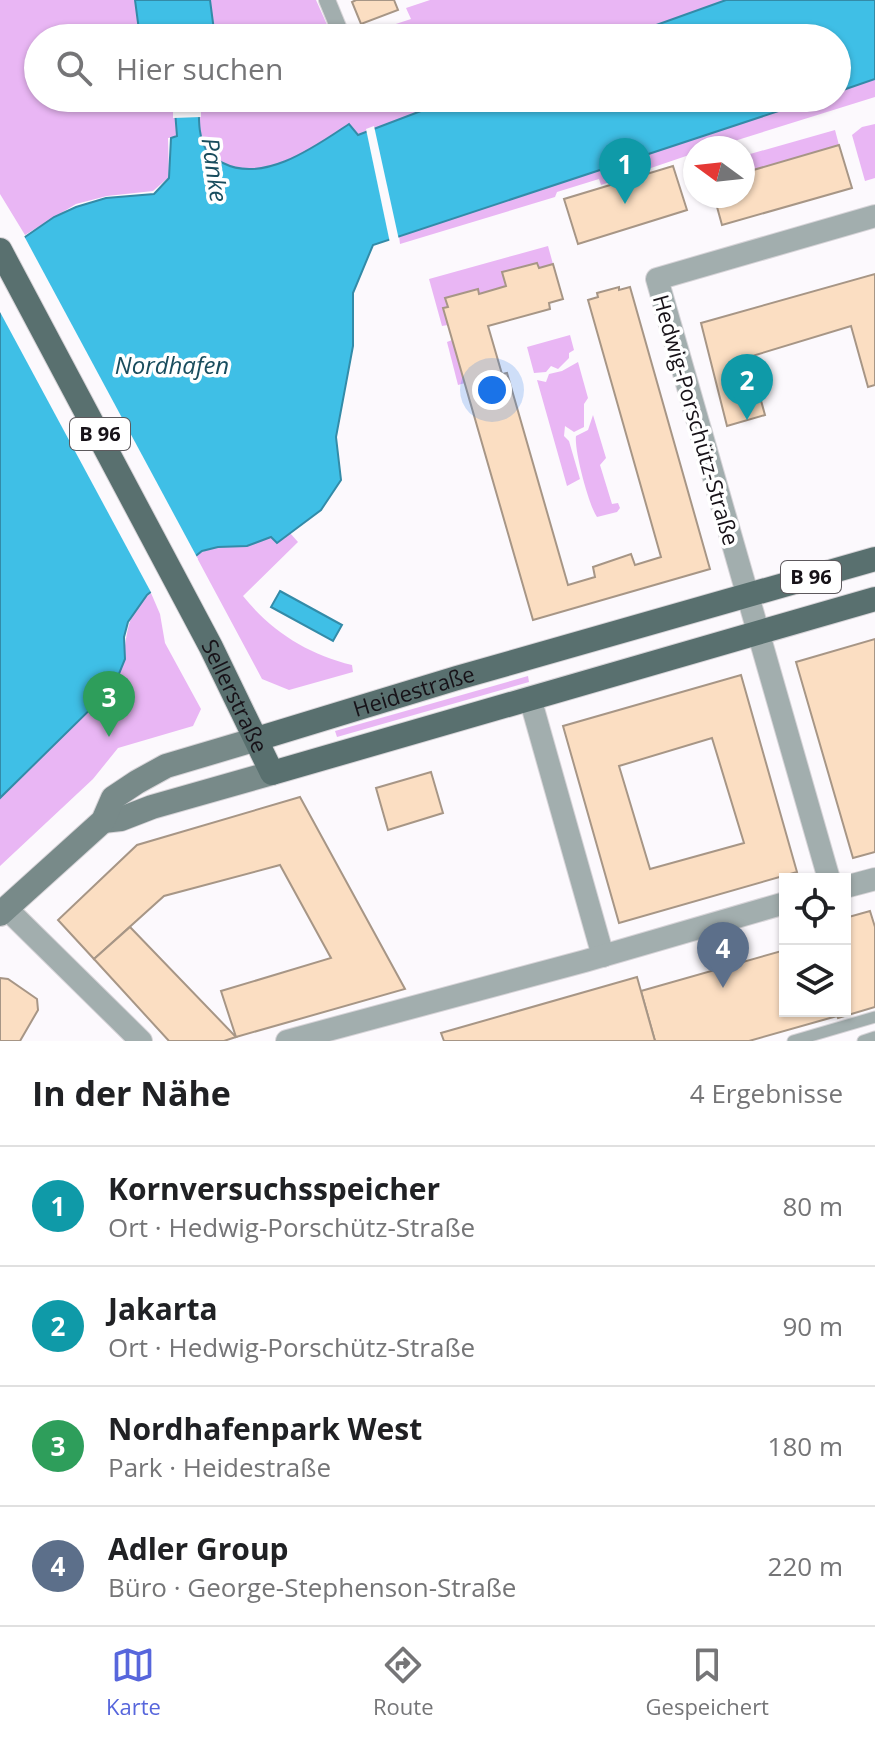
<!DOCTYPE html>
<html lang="de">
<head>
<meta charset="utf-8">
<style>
  body { margin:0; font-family:"Open Sans",sans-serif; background:#f6f6f6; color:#202124 }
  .controls { position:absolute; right:24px; bottom:24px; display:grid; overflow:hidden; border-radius:0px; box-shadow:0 2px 6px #0004 }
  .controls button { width:72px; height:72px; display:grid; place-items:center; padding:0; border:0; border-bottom:2px solid #e0e0e0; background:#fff; color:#202124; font:40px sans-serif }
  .compass { position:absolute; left:683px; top:136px; width:72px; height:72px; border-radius:50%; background:#fff; box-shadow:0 2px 6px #0004; rotate:285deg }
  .you { position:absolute; left:492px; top:390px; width:28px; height:28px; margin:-20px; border:6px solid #fff; border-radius:50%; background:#1a73e8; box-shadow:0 0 0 12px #1a73e833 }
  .badge { display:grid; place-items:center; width:52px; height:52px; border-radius:50%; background:#5766dc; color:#fff; font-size:26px; font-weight:700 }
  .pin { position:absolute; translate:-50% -66px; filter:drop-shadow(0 2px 4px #0008) }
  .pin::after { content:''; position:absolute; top:42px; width:28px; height:24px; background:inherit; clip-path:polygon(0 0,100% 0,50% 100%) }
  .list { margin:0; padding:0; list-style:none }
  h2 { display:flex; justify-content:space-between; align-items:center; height:104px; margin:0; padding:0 32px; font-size:34px }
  h2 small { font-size:26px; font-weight:400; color:#757577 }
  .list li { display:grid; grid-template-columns:52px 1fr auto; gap:24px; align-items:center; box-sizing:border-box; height:120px; padding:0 32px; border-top:2px solid #e0e0e0 }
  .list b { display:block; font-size:30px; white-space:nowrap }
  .list p { margin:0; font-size:26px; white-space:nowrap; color:#757577 }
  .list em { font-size:26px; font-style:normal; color:#757577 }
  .icon { flex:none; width:44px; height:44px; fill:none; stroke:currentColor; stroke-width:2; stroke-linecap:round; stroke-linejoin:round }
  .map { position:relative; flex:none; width:875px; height:1041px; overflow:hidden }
  .search { position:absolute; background:#fff; box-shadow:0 2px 6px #0004; left:24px; right:24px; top:24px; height:88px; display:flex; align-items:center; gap:20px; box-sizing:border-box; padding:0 28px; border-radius:44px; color:#757577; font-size:30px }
  .sheet { height:584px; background:#fff }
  nav { display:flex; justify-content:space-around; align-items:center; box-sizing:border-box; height:112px; border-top:2px solid #e0e0e0; background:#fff; font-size:22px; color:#757577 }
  nav a { display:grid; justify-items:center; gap:4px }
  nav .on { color:#5766dc }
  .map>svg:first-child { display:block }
</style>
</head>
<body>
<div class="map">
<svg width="875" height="1041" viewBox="0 0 875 1041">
  <rect width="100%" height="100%" fill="#fcf9fd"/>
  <!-- green -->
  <g fill="#e9b6f4">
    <path d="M0,0H135L140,38H38V98H174L177,137L168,138L169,177L153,191L107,196L76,204L25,235L0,194Z"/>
    <path d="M210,0H316L333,38H215Z"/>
    <path d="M430,0H726L620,38H353L411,19L406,8Z"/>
    <path d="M875,79V97L712,148H695V153L601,185L599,179L557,192L555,197L400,244L399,236L818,98H837V92Z"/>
    <path d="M199,98H455L358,136L349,124C316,146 264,184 223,163C218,161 211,157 208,153C197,137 199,116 199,98Z"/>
    <path d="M875,124V178L865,181L852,135L862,127Z"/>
    <path d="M835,130L839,145L743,173V156Z"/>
    <path d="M548,246L553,264L539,268L536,263L503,272L506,286L479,294L477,289L446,298L448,307L444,308L448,325L442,326L429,279Z"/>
    <path d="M570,335L574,350L569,353V358L558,369L551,366L546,372L534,373L527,347Z"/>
    <path d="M452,340L465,383L458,385L447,342Z"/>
    <path d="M578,362L588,398L584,404V427L574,432L565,426L564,436L569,441L580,479L567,486L537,380L546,382L549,374L562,371Z"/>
    <path d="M593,415L606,458L600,465L612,504L618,503L620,508L617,512L597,517C589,506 574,450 576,436L588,430Z"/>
    <path d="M290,533L298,542L243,596C272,632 308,654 352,665L353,672L289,690L262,679L196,556C218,540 247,549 271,537L277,543Z"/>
    <path d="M151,593L160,614L165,643L201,709L193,726L118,748L93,779L0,866V798C28,770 57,742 85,714C94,705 109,694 115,682C132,650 117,619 151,593Z"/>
    <path d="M528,676L529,682L337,737L335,731Z"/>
  </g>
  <!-- water -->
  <g fill="#3fbfe6" stroke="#338ba8" stroke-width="2">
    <path d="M135,0H210L215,38H140Z"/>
    <path d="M726,0H875V79L837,92V38H620Z"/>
    <path d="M174,98H199C199,116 197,137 208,153C211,157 219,161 223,163C264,184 316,146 349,124L358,135L455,98H818L373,245L353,293V346L336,437L341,480L321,510L277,543L271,537L247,546L218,547L202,551L147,595L128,622L124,637L125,659L114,686L0,798V261L25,237L54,217L76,207L106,198L154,194L169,178L171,138L177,136Z"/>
    <path d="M280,591L342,625L333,641L271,607Z"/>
  </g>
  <!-- pier -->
  <g fill="#fcf9fd">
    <path d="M201,107V117L173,118V108Z"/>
    <path d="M374,126L399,240L390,243L366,129Z"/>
    <path d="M23,234L198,559L153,596L0,312V256Z"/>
  </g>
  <!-- building -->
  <g fill="#fbdec2" stroke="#a79686" stroke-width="2" fill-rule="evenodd">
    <path d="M356,0H394L398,10L361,24L352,2Z"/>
    <path d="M839,145L852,188L722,225L714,196H743V173Z"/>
    <path d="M673,166L687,210L578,244L564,199Z"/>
    <path d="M537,263L539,268L553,264L563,299L549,303L550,309L488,326L502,374L507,373L568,585L595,577L593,567L631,554L635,565L661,557L588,300L598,297L597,293L619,287V290L630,287L710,569L533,620L443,308L448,307L445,298L478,289L479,294L506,286L502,272Z"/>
    <path d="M875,274V385L868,387L851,326L749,357L765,415L727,426L701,323Z"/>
    <path d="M875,639V852L853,858L796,662Z"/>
    <path d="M741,675L797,872L619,923L563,726ZM712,738L744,843L650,869L619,766Z"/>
    <path d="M431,772L443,813L388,830L376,788Z"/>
    <path d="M300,797L405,989L236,1037L221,991L331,958L280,865L164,896L94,959L58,920L137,845Z"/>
    <path d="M870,911L875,927V1007L838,1018L835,1011H845V918Z"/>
    <path d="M130,927L236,1037L224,1041H169L94,959Z"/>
    <path d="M785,950V1011H835L837,1016L749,1041H655L641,991Z"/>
    <path d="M637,977L655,1041H444L441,1033Z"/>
    <path d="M0,978L8,979L37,999L38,1010L20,1041H0Z"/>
  </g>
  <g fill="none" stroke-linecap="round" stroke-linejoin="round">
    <defs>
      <g id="service">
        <path d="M793,1041L875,1017"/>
        <path d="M863,1041L875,1037"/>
      </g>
      <path id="pedestrian" d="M327,0L341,34"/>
      <g id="minor">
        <path d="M530,698L603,956"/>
        <path d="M829,879L657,279L875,216"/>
        <path d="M845,887L875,879"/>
        <path d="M6,908L141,1041"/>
        <path d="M287,1041L585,961L785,903"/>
      </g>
      <g id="secondary">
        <path d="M103,821L121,819L152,807L272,773"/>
        <path d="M0,914L103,821L113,798L137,782L166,766L257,739"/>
      </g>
      <g id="primary">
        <path id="s1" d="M0,250L211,647L272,773L875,599"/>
        <path id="s2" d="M257,739L457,678L875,559"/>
      </g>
    </defs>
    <!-- service casing -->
    <use href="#service" stroke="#d7d4d8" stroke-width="13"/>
    <!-- pedestrian casing -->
    <use href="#pedestrian" stroke="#d7d4d8" stroke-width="18"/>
    <!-- minor casing -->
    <use href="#minor" stroke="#d7d4d8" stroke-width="24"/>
    <!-- secondary casing -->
    <use href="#secondary" stroke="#d7d4d8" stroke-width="26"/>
    <!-- primary casing -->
    <use href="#primary" stroke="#d7d4d8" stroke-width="26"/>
    <!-- service -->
    <use href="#service" stroke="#a2aeae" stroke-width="11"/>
    <!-- pedestrian -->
    <use href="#pedestrian" stroke="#a2aeae" stroke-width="16"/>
    <!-- minor -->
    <use href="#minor" stroke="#a2aeae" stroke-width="22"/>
    <!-- secondary -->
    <use href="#secondary" stroke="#788a89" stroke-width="24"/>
    <!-- primary -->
    <use href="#primary" stroke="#59706f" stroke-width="24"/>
  </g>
  <g text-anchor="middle" stroke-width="7" stroke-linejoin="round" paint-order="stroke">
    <!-- shield labels -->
    <g fill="#fff" stroke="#5d595d" stroke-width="2">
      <rect x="70" y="418" width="60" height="32" rx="6"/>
      <rect x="781" y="561" width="60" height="32" rx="6"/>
    </g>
    <g font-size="20" font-weight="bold" fill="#171218">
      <text x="100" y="441">B 96</text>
      <text x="811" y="584">B 96</text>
    </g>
    <!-- street labels -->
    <g font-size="22" fill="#171218" stroke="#fff">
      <text transform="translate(696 420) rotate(74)" y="8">Hedwig-Porschütz-Straße</text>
      <text dy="8" stroke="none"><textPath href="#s2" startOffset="164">Heidestraße</textPath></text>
      <text dy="8" stroke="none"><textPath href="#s1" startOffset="504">Sellerstraße</textPath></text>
    </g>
    <!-- water labels -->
    <g font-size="24" font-style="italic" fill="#194d5e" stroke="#fff">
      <text transform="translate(214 170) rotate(82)" y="8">Panke</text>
      <text x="172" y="374">Nordhafen</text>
    </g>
  </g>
</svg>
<div class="controls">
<button><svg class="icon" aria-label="locate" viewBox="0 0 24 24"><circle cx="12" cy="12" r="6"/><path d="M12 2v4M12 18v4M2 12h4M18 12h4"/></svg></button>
<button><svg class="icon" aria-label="layers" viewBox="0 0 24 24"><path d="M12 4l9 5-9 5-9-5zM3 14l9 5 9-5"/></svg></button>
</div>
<svg class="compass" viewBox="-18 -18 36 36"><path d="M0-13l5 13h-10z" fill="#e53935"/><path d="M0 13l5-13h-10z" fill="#757577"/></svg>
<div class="you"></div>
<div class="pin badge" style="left:625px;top:204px;background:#0f9aa8">1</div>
<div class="pin badge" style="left:747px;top:420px;background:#0f9aa8">2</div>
<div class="pin badge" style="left:109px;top:737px;background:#2e9e5b">3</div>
<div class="pin badge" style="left:723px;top:988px;background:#5c6f8a">4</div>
<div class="search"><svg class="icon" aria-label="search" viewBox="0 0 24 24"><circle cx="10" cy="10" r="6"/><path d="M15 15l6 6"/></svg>Hier suchen</div>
</div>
<section class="sheet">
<h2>In der Nähe<small>4 Ergebnisse</small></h2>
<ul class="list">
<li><span class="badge" style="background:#0f9aa8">1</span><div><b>Kornversuchsspeicher</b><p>Ort · Hedwig-Porschütz-Straße</p></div><em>80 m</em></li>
<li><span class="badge" style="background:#0f9aa8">2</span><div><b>Jakarta</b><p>Ort · Hedwig-Porschütz-Straße</p></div><em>90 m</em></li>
<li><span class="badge" style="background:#2e9e5b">3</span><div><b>Nordhafenpark West</b><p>Park · Heidestraße</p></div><em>180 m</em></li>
<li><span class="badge" style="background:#5c6f8a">4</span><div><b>Adler Group</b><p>Büro · George-Stephenson-Straße</p></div><em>220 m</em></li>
</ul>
</section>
<nav>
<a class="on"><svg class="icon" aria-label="map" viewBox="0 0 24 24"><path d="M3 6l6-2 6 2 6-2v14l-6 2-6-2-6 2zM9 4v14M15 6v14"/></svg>Karte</a>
<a><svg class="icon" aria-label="directions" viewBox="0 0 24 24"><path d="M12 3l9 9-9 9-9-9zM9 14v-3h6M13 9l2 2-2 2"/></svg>Route</a>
<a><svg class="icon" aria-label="saved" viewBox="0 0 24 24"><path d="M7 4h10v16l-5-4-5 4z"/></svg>Gespeichert</a>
</nav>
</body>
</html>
